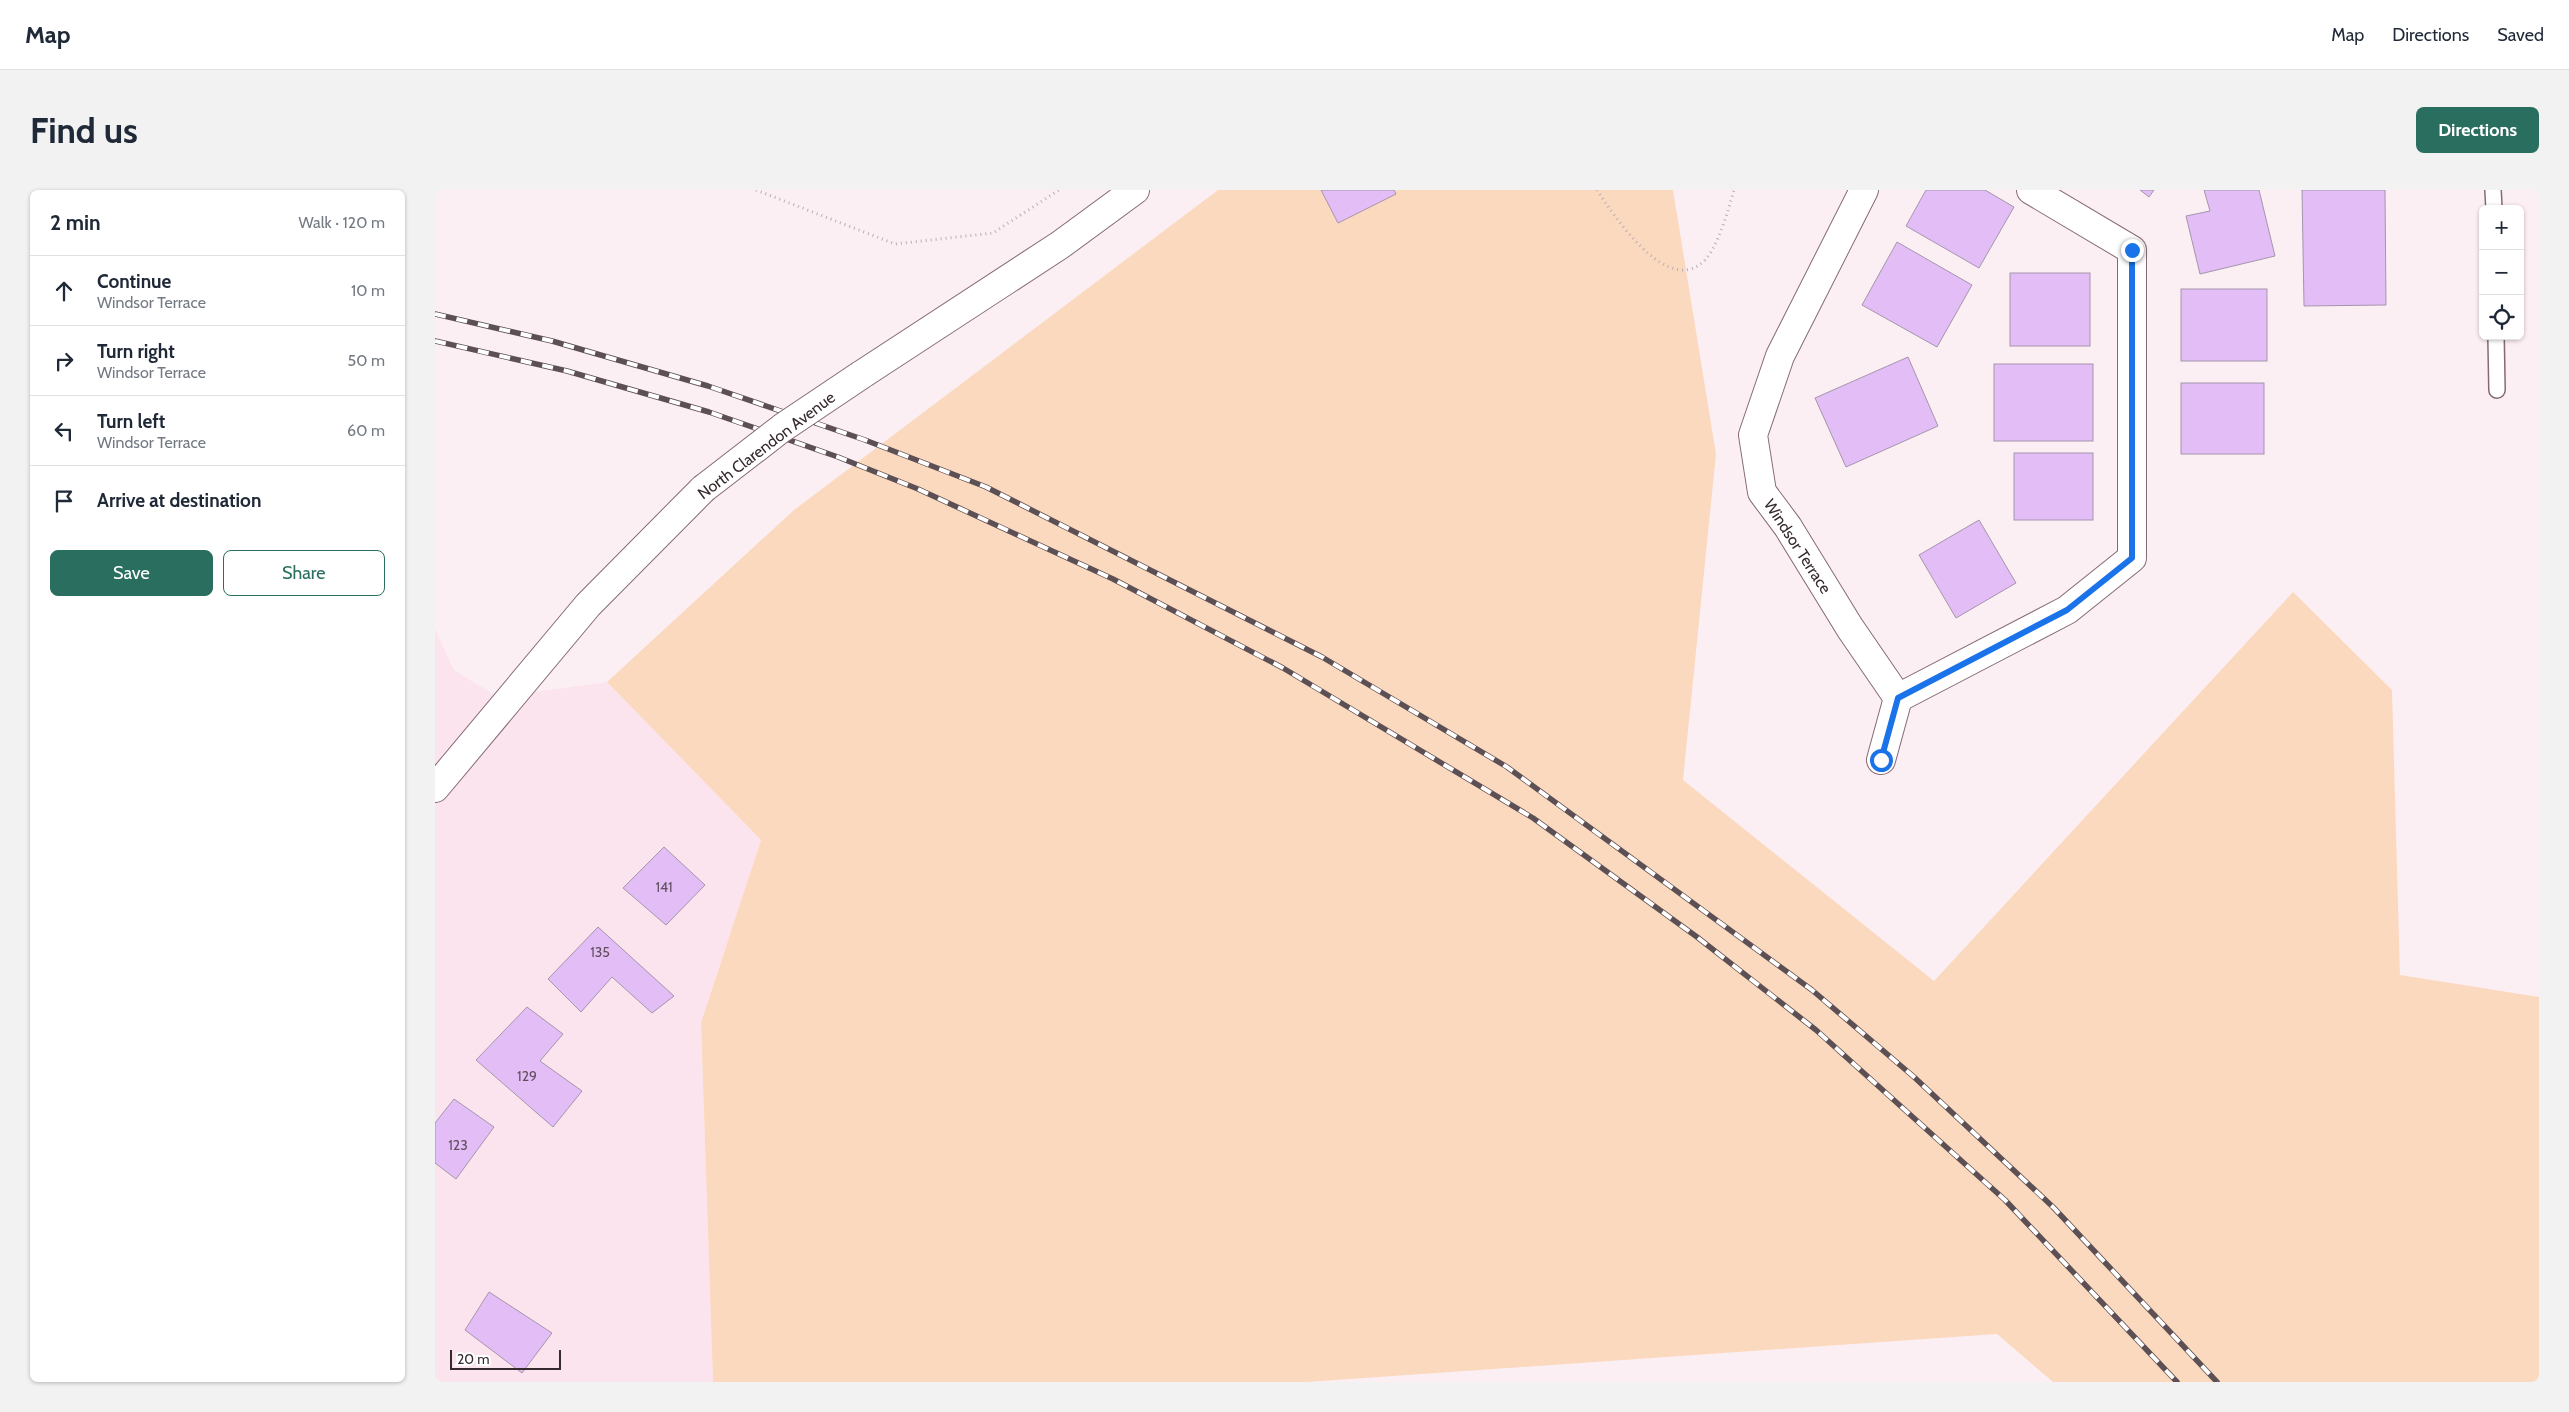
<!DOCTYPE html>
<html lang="en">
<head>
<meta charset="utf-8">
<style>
  body { margin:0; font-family:Cabin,sans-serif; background:#f2f2f3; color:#1f2937 }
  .controls { position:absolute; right:15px; top:15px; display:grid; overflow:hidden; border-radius:8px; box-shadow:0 1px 4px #0004 }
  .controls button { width:45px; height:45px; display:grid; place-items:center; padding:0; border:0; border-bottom:1px solid #e0e1e3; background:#fff; color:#1f2937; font:25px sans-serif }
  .scale { position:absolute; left:15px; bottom:12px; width:111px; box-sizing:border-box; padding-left:5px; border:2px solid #362a2f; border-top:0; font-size:14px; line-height:18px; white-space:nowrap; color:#362a2f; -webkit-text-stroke:4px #fff; paint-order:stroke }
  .stop { position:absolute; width:15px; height:15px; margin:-11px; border:4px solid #1a73e8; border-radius:50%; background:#fff }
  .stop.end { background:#1a73e8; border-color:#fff; box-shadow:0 1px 5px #0008 }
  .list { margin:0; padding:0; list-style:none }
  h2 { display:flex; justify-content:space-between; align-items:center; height:65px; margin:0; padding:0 20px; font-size:21px }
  h2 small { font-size:16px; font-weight:400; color:#747a83 }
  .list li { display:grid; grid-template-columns:32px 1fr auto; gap:15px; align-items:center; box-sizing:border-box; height:70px; padding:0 20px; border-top:1px solid #e0e1e3 }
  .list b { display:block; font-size:19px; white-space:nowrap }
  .list p { margin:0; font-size:16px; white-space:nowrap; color:#747a83 }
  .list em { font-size:16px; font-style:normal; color:#747a83 }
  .actions { display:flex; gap:10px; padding:15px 20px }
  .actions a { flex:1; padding:11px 0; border:1px solid #2a6e5f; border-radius:8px; text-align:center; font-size:18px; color:#2a6e5f }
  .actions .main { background:#2a6e5f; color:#fff }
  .icon { flex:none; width:28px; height:28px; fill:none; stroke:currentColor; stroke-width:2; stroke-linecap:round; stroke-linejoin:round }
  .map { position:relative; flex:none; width:2104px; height:1192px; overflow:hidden; border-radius:8px }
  header { display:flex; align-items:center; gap:30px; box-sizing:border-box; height:70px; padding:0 25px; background:#fff; border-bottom:1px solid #e0e1e3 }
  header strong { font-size:24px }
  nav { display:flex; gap:28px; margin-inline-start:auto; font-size:18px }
  .intro { display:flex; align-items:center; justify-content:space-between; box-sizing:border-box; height:120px; padding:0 30px }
  h1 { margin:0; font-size:35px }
  .button { padding:12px 22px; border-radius:8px; background:#2a6e5f; color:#fff; font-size:18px; font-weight:700 }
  main { display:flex; gap:30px; padding:0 30px }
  aside { flex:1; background:#fff; border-radius:8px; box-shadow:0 1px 4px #0004 }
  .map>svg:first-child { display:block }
</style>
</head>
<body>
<header>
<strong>Map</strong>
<nav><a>Map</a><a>Directions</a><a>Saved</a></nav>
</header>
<div class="intro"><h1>Find us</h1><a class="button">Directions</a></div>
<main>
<aside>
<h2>2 min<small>Walk · 120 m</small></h2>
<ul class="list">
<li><svg class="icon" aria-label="ahead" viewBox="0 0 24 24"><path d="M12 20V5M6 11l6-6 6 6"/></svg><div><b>Continue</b><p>Windsor Terrace</p></div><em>10 m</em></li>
<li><svg class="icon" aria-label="right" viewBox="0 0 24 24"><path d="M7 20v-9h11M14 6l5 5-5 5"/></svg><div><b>Turn right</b><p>Windsor Terrace</p></div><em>50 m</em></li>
<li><svg class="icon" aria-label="left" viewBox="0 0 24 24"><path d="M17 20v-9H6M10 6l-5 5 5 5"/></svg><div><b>Turn left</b><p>Windsor Terrace</p></div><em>60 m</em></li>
<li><svg class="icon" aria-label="arrive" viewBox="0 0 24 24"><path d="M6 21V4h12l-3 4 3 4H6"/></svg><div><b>Arrive at destination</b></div></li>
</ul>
<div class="actions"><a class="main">Save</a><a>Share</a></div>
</aside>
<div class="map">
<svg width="2104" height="1192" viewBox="0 0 2104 1192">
  <rect width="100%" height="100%" fill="#fceff4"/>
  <!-- built -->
  <path fill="#fce4ee" d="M0,439L19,480L63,507L172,492L326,650L266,833L278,1192H0Z"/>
  <!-- green -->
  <path fill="#fbd9bf" d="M783,0H1238L1281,264L1248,590L1499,791L1858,402L1957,500L1965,785L2104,807V1192H1618L1562,1144L872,1192H278L266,833L326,650L172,492L359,320Z"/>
  <!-- building -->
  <g fill="#e3bdf5" stroke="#a495ac">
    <path d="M886,0H959L961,4L903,33Z"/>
    <path d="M1491,0H1550L1579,17L1544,78L1471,36Z"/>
    <path d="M1705,0H1719L1714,7Z"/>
    <path d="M1769,0H1824L1840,66L1765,84L1751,26L1775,21Z"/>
    <path d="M1867,0H1950L1951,115L1869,116Z"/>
    <path d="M1462,52L1537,95L1502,157L1427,115Z"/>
    <rect x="1575" y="83" width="80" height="73"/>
    <rect x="1746" y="99" width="86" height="72"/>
    <path d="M1473,167L1503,236L1411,277L1380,208Z"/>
    <rect x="1559" y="174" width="99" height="77"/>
    <rect x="1746" y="193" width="83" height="71"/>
    <rect x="1579" y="263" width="79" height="67"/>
    <path d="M1544,330L1581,393L1521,428L1484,365Z"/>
    <path d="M229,657L270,695L231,735L188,698Z"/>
    <path d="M163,737L239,806L217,823L177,787L146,822L113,789Z"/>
    <path d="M92,817L128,844L105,871L147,901L118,937L41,870Z"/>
    <path d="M19,909L59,937L21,989L0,973V933Z"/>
    <path d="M54,1102L117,1143L87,1183L30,1140Z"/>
  </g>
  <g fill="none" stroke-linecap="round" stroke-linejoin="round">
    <defs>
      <g id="lane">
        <path d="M2058,0L2059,19"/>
        <path d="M2061,146L2062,200"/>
      </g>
      <g id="street">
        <path d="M1429,0L1345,166L1318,245L1327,302L1353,337L1415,438L1463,508L1446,570"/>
        <path d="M1463,508L1632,420L1697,368V60L1596,0"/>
      </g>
      <g id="secondary">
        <path d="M426,185L625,55L700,0"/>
        <path d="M0,598L153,415L268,299"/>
      </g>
    </defs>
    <!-- lane casing -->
    <use href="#lane" stroke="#856a76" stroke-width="18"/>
    <!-- street casing -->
    <use href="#street" stroke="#856a76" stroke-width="30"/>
    <!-- secondary casing -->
    <use href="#secondary" stroke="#856a76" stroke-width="30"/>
    <!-- path -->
    <g stroke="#bbaeb3" stroke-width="3" stroke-dasharray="1 4" stroke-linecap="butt">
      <path d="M321,0L460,54L558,43L624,0"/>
      <path d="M1162,0C1178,24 1227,100 1264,75C1282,64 1293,20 1299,0"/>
    </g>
    <!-- lane -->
    <use href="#lane" stroke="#fff" stroke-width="15"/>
    <!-- street -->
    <use href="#street" stroke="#fff" stroke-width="28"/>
    <!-- secondary -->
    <use href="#secondary" stroke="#fff" stroke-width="28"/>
    <defs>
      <g id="rail">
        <path d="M0,124L117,151L273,196L430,250L551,297L887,467L1072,577L1377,800L1479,887L1618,1017L1782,1192"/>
        <path d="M0,151L132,181L274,222L403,267L483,299L678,389L848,478L1098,628L1262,747L1381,840L1570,1010L1742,1192"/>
      </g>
    </defs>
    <!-- rail casing -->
    <use href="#rail" stroke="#5c5055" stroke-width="5.5"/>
    <!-- rail -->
    <use href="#rail" stroke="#fff" stroke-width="4" stroke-dasharray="11" stroke-linecap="butt"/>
    <defs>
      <path id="secondary-bridge" d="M268,299L347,238L426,185"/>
    </defs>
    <!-- secondary-bridge casing -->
    <use href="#secondary-bridge" stroke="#856a76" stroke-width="30" stroke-linecap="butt"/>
    <!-- secondary-bridge -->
    <use href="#secondary-bridge" stroke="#fff" stroke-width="28"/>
  </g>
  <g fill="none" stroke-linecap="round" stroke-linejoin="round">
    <!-- route -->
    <path stroke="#1a73e8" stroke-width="6" d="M1446,570L1463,508L1632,420L1697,368V60"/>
  </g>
  <g text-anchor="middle" stroke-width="4.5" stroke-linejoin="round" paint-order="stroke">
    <!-- number labels -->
    <g font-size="14" fill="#614f60">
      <text x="229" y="702">141</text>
      <text x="165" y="767">135</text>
      <text x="92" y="891">129</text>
      <text x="23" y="960">123</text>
    </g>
    <!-- street labels -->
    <g font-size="16" fill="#362a2f" stroke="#fff">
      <text transform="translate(331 255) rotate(-37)" y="6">North Clarendon Avenue</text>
      <text transform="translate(1363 356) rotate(57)" y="6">Windsor Terrace</text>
    </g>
  </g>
</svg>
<div class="controls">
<button>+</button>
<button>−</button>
<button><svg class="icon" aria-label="locate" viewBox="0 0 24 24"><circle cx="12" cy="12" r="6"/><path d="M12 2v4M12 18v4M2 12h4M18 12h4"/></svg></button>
</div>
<div class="scale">20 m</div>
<div class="stop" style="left:1446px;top:570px"></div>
<div class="stop end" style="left:1697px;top:60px"></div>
</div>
</main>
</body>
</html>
